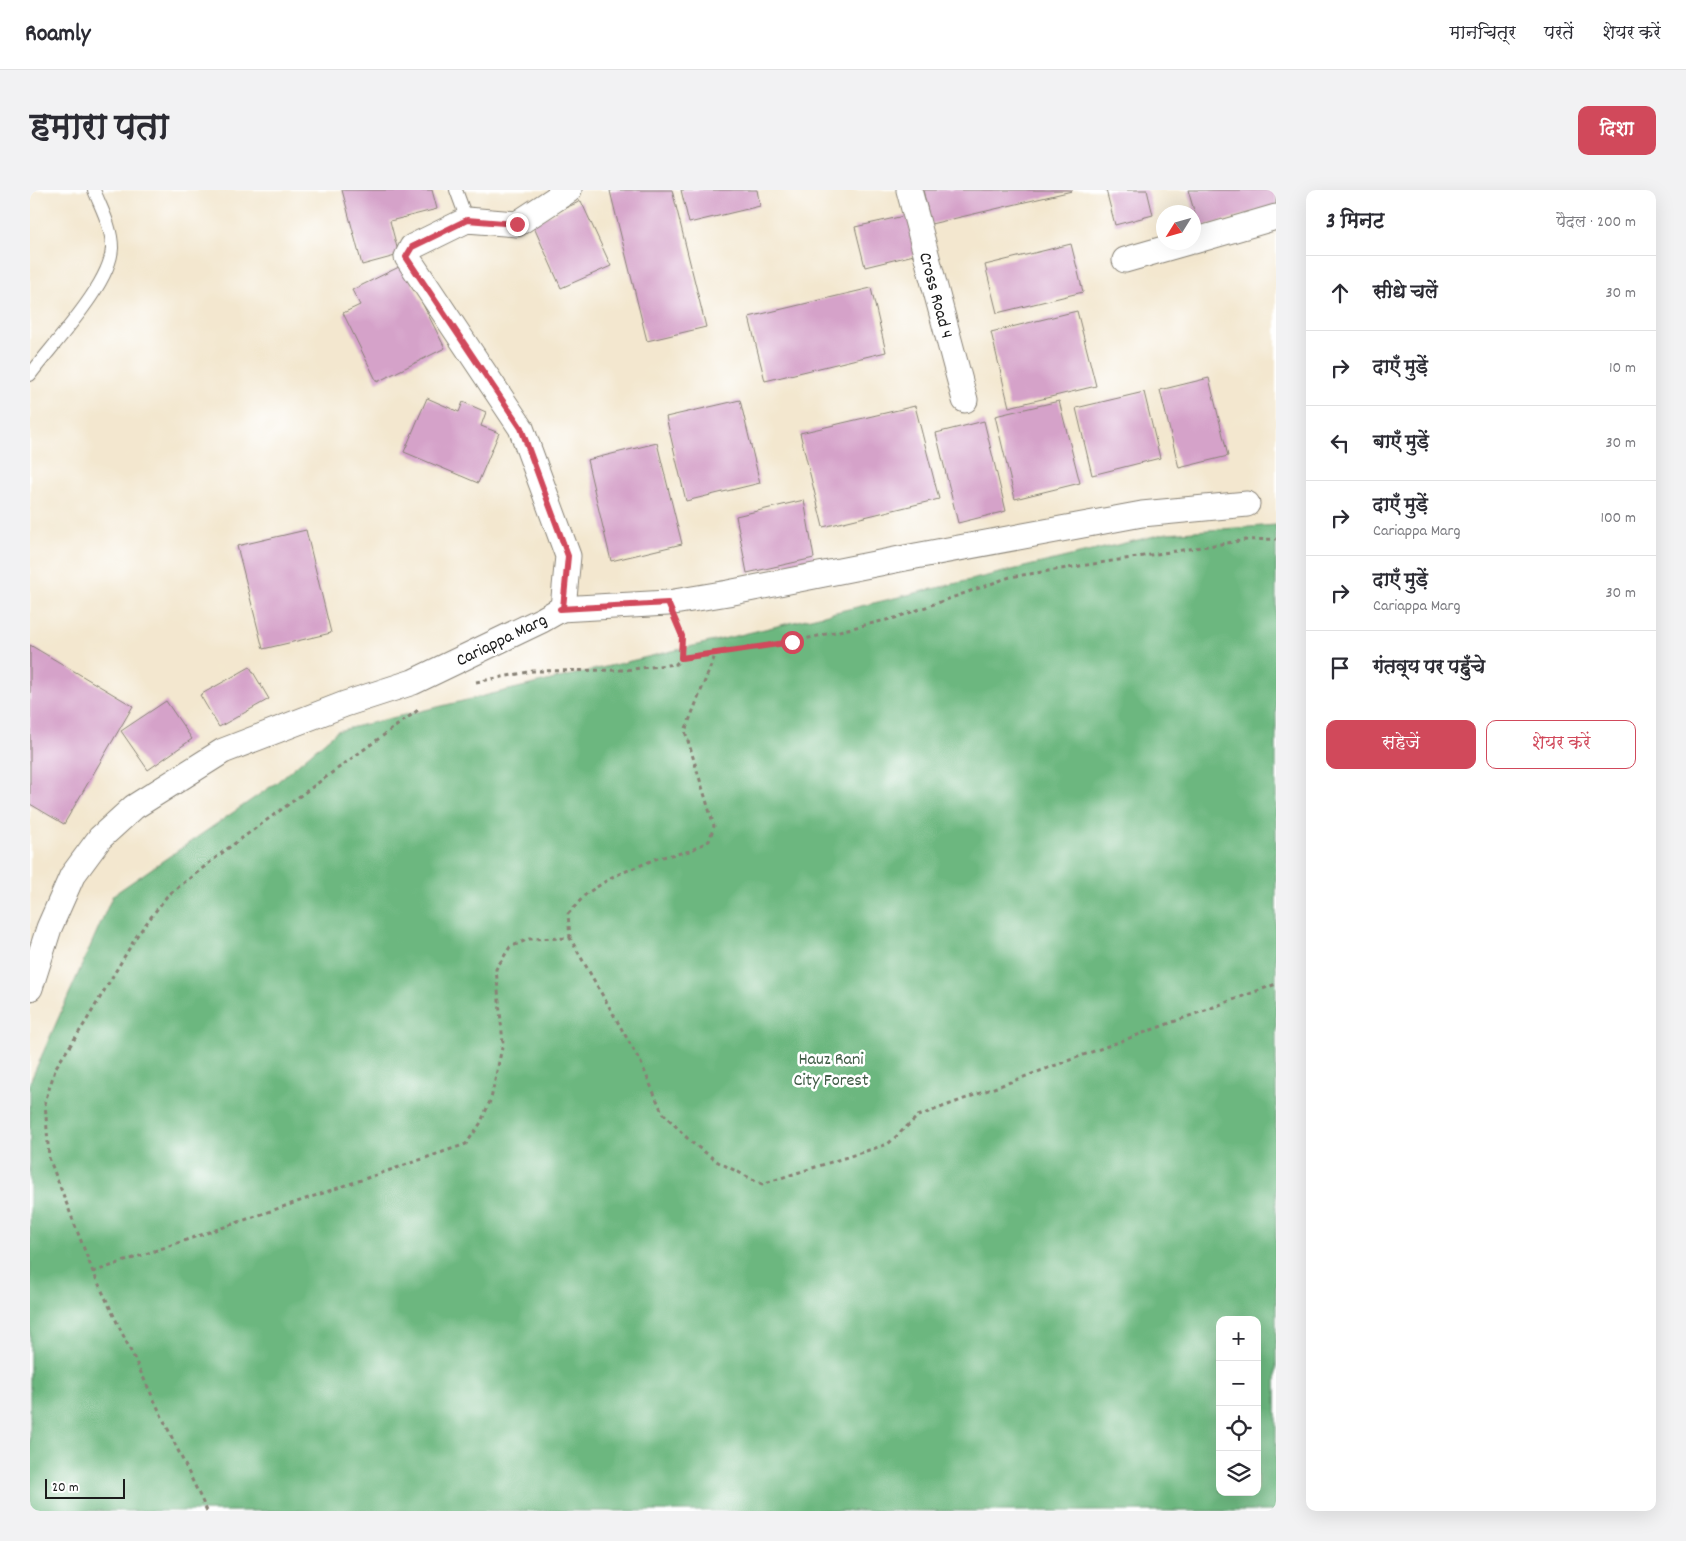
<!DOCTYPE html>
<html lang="hi">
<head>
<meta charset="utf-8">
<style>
  body { margin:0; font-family:Dekko,"Playpen Sans Deva",sans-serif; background:#f2f2f3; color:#2b2b33 }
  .controls { position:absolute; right:15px; bottom:15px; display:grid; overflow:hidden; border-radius:10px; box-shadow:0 5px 20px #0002 }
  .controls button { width:45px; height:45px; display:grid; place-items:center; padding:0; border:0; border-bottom:1px solid #e1e1e2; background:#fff; color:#2b2b33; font:25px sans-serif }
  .compass { position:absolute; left:1126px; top:15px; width:45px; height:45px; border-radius:50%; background:#fff; box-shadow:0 5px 20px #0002; rotate:233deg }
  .scale { position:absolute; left:15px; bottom:12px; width:80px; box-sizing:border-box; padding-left:5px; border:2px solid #1c1c1c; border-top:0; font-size:14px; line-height:18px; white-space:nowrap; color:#1c1c1c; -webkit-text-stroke:4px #fff; paint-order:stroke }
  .stop { position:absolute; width:15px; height:15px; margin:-11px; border:4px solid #d1495b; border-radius:50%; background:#fff }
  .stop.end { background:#d1495b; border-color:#fff; box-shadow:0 1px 5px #0008 }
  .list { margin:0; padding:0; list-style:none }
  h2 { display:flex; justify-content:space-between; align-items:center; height:65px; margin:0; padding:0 20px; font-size:21px }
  h2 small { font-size:16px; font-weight:400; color:#7c7c81 }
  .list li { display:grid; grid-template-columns:32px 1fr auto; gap:15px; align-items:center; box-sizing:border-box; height:75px; padding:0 20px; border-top:1px solid #e1e1e2 }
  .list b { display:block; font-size:19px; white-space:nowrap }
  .list p { margin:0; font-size:16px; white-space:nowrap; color:#7c7c81 }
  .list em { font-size:16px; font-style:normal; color:#7c7c81 }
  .actions { display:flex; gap:10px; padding:15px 20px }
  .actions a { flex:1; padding:11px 0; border:1px solid #d1495b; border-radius:10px; text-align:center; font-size:18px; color:#d1495b }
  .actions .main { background:#d1495b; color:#fff }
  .icon { flex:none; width:28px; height:28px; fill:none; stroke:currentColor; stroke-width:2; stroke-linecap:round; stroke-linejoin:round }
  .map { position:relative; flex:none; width:1246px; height:1321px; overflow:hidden; border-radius:10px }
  header { display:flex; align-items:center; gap:30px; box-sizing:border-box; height:70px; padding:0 25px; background:#fff; border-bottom:1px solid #e1e1e2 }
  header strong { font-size:24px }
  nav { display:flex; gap:28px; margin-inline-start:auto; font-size:18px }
  .intro { display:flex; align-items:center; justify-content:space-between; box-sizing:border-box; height:120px; padding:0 30px }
  h1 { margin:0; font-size:35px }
  .button { padding:12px 22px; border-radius:10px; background:#d1495b; color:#fff; font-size:18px; font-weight:700 }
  main { display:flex; gap:30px; padding:0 30px }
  aside { flex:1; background:#fff; border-radius:10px; box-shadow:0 5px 20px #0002 }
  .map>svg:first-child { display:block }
</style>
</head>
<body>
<header>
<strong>Roamly</strong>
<nav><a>मानचित्र</a><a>परतें</a><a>शेयर करें</a></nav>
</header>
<div class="intro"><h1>हमारा पता</h1><a class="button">दिशा</a></div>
<main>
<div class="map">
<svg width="1246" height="1321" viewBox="0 0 1246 1321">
  <rect width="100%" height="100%" fill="#fff"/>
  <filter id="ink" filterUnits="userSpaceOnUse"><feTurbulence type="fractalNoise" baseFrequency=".02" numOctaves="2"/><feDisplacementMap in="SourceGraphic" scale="10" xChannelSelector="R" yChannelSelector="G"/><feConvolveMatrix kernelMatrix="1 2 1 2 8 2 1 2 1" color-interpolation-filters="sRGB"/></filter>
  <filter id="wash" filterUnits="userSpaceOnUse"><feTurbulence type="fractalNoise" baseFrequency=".0096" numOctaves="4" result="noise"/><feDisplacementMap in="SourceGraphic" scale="20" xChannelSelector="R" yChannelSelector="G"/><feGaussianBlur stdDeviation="1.12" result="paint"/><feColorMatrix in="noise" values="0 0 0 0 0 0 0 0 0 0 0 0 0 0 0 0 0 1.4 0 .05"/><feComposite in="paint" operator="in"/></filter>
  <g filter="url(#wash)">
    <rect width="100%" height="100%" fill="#f3e7cf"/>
    <!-- forest -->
    <path fill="#6cb77f" stroke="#446a4e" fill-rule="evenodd" d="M1246,335V1321H0V892L83,705L246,593L307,541L1137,343ZM1190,1130H1227V1302H1190Z"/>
    <g id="blocks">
      <!-- building -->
      <g fill="#d5a2c9">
        <path d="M312,0H402L407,19L360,31L369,65L332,75Z"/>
        <path d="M583,0H642L676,137L617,151L580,1Z"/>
        <path d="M651,0H727L730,16L659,33Z"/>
        <path d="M893,0H1042V1L901,34Z"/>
        <path d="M1076,0H1117L1123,25L1085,35Z"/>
        <path d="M1158,0H1246V15L1169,38Z"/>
        <path d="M551,11L581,76L531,98L502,33Z"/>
        <path d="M878,25L888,64L835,77L825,37Z"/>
        <path d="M1041,54L1053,102L967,123L955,75Z"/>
        <path d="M373,75L415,158L347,192L313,123L330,115L322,100Z"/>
        <path d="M841,98L856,162L735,191L719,127Z"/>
        <path d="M1047,121L1066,196L979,217L961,142Z"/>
        <path d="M1179,188L1198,266L1149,278L1130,200Z"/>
        <path d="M1114,202L1130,268L1062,285L1046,218Z"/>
        <path d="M397,208L429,222L433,212L456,222L451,236L469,243L448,293L374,262Z"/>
        <path d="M710,210L730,293L656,311L636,227Z"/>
        <path d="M1029,211L1050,293L985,309L965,226Z"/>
        <path d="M885,216L909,309L793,337L770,243Z"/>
        <path d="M954,231L976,321L928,333L906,243Z"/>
        <path d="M627,253L652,354L581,371L557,270Z"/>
        <path d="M774,310L784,368L717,383L706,326Z"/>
        <path d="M276,340L301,443L233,459L207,356Z"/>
        <path d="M0,455L103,516L34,634L0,614Z"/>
        <path d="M220,477L239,509L189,537L170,505Z"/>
        <path d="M136,511L162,549L118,580L91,541Z"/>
      </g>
    </g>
  </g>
  <g filter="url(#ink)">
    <use href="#blocks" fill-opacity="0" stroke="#888276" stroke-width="1"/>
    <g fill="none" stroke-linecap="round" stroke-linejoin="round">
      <defs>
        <g id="lane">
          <path d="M426,0L437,30"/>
          <path d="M0,185C22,155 81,94 82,58C82,37 71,18 64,0"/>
        </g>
        <g id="street">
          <path d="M879,0L935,210"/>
          <path d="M1164,51L1246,27"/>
          <path d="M1095,70L1158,52"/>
          <path d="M530,419L638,413L698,403L875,368L1112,324L1217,314"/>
          <path d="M0,798L19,738L42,686L70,648L104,617L193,561L315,514L383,492L512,430L533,418L538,366L491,238L377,67L382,57L437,30L487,34L539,0"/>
        </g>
      </defs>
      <!-- lane casing -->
      <use href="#lane" stroke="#888276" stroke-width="14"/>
      <!-- street casing -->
      <use href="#street" stroke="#888276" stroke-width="27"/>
      <!-- path -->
      <g stroke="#888276" stroke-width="3" stroke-dasharray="4 4" stroke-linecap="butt">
        <path d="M651,468L762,452L865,428L980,387L1216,350L1246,349"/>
        <path d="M446,492L503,481L594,480L646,474L651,468L652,446L648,437"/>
        <path d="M540,748L538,724L556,704L582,687L628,668L660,661L679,651L684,636L655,541L686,463"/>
        <path d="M63,1082L436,954L450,934L461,909L473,853L466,779L480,757L499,749L540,748L611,873L632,922L661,952L688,972L732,994L858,954L888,926L1246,794"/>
        <path d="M177,1321L63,1082L19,968L15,912L26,877L55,833L106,747L137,706L197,659L391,518"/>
      </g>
      <!-- lane -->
      <use href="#lane" stroke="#fff" stroke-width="12"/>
      <!-- street -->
      <use href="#street" stroke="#fff" stroke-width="25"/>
    </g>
  </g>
  <g fill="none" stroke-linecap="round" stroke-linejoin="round" filter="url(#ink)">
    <!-- route -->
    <path stroke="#d1495b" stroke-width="6" d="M487,34L437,30L382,57L376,67L491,238L538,366L533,418L530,419L638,413L652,446L651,468L762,452"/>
  </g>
  <g text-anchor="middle" stroke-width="5" stroke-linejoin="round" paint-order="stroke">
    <!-- street labels -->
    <g font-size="18" fill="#1c1c1c" stroke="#fff">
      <text transform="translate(907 105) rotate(75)" y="6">Cross Road 4</text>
      <text transform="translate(471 449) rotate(-26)" y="6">Cariappa Marg</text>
    </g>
    <!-- park labels -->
    <g font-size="18" fill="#415d47" stroke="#fff">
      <text x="801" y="874">Hauz Rani<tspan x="801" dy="21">City Forest</tspan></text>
    </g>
  </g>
</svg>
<div class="controls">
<button>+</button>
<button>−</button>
<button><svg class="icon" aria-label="locate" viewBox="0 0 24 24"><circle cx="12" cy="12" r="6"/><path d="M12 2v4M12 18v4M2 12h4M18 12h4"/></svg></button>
<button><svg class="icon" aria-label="layers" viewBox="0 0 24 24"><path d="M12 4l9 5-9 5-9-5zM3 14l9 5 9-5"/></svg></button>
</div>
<svg class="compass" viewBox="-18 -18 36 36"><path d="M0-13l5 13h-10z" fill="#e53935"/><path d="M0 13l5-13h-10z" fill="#7c7c81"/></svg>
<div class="scale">20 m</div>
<div class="stop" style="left:762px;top:452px"></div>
<div class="stop end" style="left:487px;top:34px"></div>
</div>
<aside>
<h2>3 मिनट<small>पैदल · 200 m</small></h2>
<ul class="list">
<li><svg class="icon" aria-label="ahead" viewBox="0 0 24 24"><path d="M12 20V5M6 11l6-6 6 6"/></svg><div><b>सीधे चलें</b></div><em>30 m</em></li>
<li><svg class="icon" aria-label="right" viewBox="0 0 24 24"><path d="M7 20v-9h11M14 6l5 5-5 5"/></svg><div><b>दाएँ मुड़ें</b></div><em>10 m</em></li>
<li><svg class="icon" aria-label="left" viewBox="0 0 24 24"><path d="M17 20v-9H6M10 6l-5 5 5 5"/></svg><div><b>बाएँ मुड़ें</b></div><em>30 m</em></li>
<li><svg class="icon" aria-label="right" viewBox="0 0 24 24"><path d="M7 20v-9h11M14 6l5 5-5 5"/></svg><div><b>दाएँ मुड़ें</b><p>Cariappa Marg</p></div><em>100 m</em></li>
<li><svg class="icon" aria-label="right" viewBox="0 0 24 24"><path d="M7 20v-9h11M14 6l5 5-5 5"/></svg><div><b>दाएँ मुड़ें</b><p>Cariappa Marg</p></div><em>30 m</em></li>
<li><svg class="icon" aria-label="arrive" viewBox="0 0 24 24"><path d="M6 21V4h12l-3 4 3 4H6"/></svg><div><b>गंतव्य पर पहुँचे</b></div></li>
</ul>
<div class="actions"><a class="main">सहेजें</a><a>शेयर करें</a></div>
</aside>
</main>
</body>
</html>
